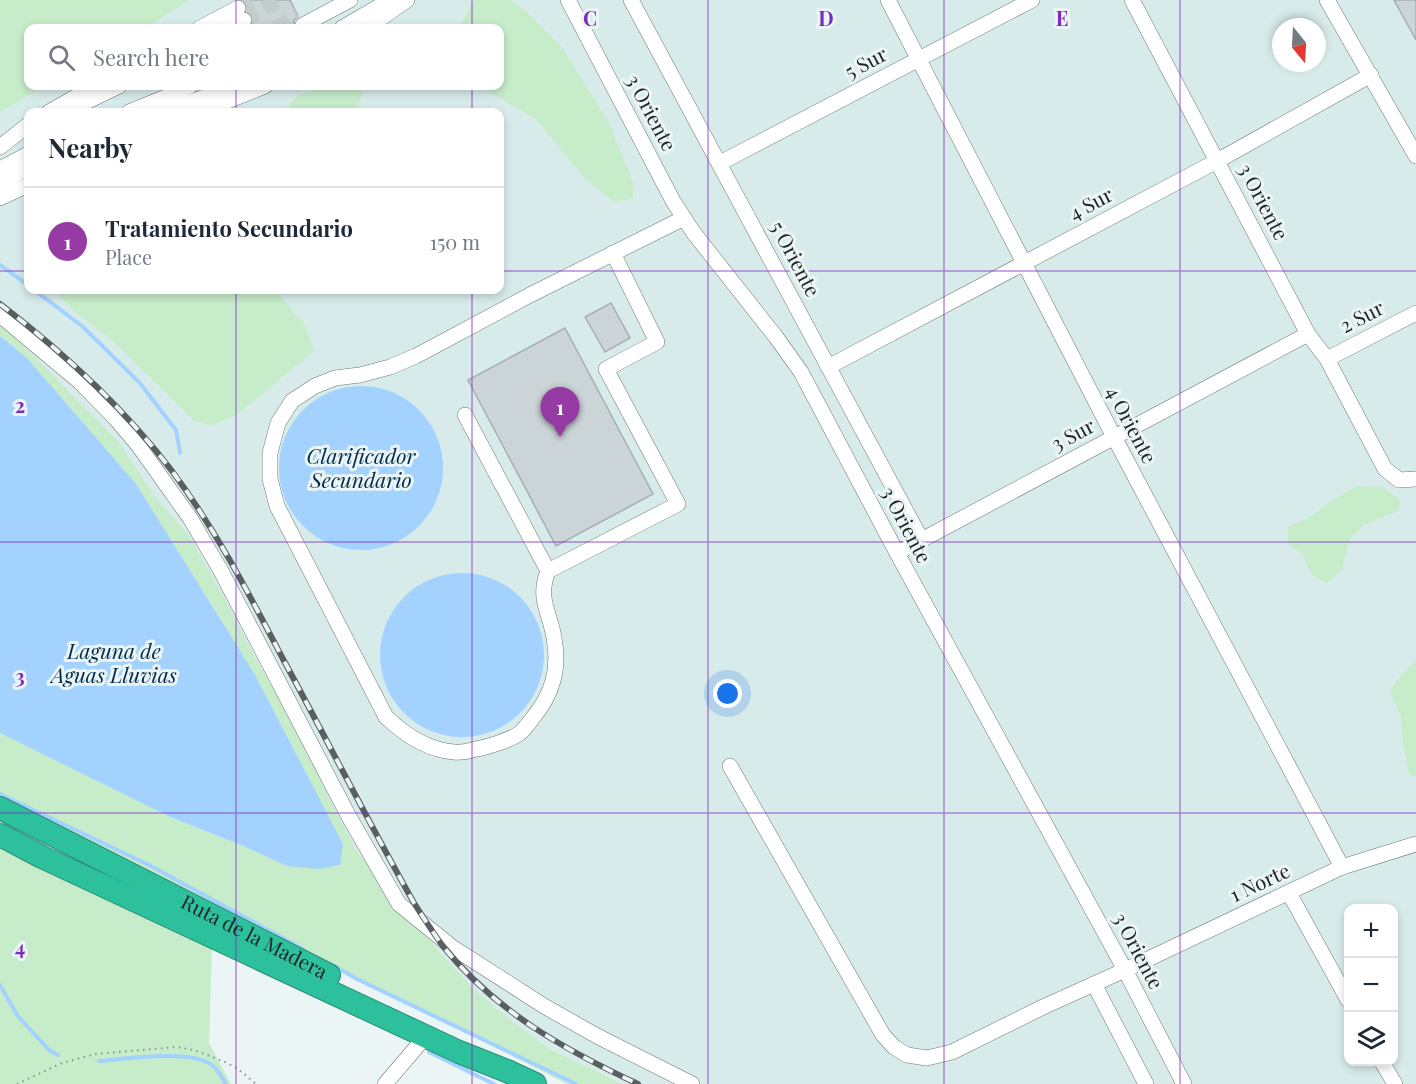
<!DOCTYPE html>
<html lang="en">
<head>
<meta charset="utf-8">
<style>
  body { margin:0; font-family:"Playfair Display",serif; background:#f2f2f3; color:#1f2937 }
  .controls { position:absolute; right:18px; bottom:18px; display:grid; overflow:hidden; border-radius:12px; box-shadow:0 3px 9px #0003 }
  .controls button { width:54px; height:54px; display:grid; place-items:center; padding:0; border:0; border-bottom:2px solid #e0e1e3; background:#fff; color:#1f2937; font:30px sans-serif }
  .compass { position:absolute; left:1272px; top:18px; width:54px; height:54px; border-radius:50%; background:#fff; box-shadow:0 3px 9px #0003; rotate:162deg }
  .you { position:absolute; left:728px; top:694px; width:21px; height:21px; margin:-15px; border:4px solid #fff; border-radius:50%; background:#1a73e8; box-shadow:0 0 0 9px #1a73e833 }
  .badge { display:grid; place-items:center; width:39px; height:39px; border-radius:50%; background:#963aa4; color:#fff; font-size:20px; font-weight:700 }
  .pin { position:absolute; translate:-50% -50px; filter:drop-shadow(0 2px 3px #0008) }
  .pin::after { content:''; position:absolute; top:32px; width:21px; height:18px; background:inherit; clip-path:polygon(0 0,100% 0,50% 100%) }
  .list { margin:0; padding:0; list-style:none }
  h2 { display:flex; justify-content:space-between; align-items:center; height:78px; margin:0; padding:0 24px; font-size:26px }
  h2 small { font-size:20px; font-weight:400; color:#747a83 }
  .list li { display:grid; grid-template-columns:39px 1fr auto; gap:18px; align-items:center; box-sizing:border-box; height:108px; padding:0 24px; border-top:2px solid #e0e1e3 }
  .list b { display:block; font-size:22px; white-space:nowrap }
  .list p { margin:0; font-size:20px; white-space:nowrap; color:#747a83 }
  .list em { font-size:20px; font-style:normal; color:#747a83 }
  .icon { flex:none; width:33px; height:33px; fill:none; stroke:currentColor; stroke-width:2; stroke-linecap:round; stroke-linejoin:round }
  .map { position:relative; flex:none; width:1416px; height:1084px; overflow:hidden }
  .search { position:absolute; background:#fff; box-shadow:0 3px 9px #0003; left:24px; top:24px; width:480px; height:66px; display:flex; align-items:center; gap:15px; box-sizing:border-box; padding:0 21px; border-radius:12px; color:#747a83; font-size:22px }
  .panel { position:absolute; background:#fff; box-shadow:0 3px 9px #0003; left:24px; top:108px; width:480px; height:186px; border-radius:12px }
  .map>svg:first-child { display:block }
</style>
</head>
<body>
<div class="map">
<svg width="1416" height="1084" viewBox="0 0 1416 1084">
  <rect width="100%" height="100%" fill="#ebf5f5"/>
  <!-- built -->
  <path fill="#d8ebeb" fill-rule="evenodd" d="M0,0H1416V1084H623L0,780ZM1281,27H1317V63H1281ZM28,28H500V86H28ZM28,112H500V290H28ZM1348,908H1394V1062H1348Z"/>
  <!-- green -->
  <g fill="#c7ecca">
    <path d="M0,0H189L146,28H28V86H45L0,112Z"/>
    <path d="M474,0H511L527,12L561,46L608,121L633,182V198L614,202L587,181L537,120L479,86H500V28H459Z"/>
    <path d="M330,86H341L364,92L355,112H283L298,95Z"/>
    <path d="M56,290H275L305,325L314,351L238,414L212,425L194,421L113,341L74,311L57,293Z"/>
    <path d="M0,324L36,358L117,440L153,494L189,536L221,592L258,663L282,702L306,749L329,798L358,854L371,864L440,953L475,990L494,1007L548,1048L623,1084H567L144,869L0,799V733L168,816L246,847L287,866L343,844L254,673L136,484L27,358L0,336Z"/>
    <path d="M1356,486L1383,487L1400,500L1398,511L1363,525L1350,539L1342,569L1327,583L1312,575L1302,553L1289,545L1288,527L1309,518L1329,502Z"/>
    <path d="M1415,661L1416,662V776L1409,774L1403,743L1401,717L1390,691L1398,679Z"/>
    <path d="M0,849L212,948L209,1043L231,1084H0Z"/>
  </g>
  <!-- water -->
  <g fill="#a3d2ff">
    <path d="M0,336L27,358L136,484L254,673L343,844L340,865L319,869L287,866L246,847L168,816L0,733Z"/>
    <circle cx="361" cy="468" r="82"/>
    <circle cx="462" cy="655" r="82"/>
  </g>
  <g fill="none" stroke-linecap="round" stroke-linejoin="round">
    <!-- stream -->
    <g stroke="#a3d2ff" stroke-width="4">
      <path d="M0,265L28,285"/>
      <path d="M34,290L82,326L139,382L176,430L180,453"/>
      <path d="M0,794L149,865L303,949"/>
      <path d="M334,966L357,979L576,1084"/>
      <path d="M0,985L17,1015L49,1050L58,1055"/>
      <path d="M429,1052L494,1084"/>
      <path d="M99,1061C127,1059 190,1049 212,1065C218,1069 222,1078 226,1084"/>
    </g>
  </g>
  <!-- building -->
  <g fill="#cbd4d7" stroke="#a6aeb2" stroke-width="1.5">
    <path d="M243,0H290L298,16L294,20V28H249L252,25L254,20L252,15L247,11V4Z"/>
    <path d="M1394,0H1416V40Z"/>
    <path d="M611,303L630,338L605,352L585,317Z"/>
    <path d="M565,328L653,494L556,546L468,380Z"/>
  </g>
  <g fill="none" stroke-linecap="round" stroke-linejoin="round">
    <!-- minor-tunnel -->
    <g stroke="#c3cbcb" stroke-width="15" stroke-dasharray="15 8" stroke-linecap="butt">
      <path d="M238,8L253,0"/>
      <path d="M244,20L280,0"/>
      <path d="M276,28L298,16"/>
    </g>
    <defs>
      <g id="minor">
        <path d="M568,0L673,201L693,232L776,337L801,372L897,553L1125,970L1184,1084"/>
        <path d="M631,0L921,539"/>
        <path d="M888,0L1114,437L1342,867"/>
        <path d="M1132,0L1308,334L1327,359L1385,469L1399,480L1416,479"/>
        <path d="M1327,0L1416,156"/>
        <path d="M303,25L350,0"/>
        <path d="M200,28L238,8"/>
        <path d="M228,28L244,20"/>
        <path d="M342,28L390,0"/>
        <path d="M367,28L407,0"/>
        <path d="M49,112L95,86"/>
        <path d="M65,112L119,86"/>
        <path d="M129,112L171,95L190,86"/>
        <path d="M143,112L190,102L236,86"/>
        <path d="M200,112L265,86"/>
        <path d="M0,147L28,125"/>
        <path d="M720,163L1032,0"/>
        <path d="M0,169L28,154"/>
        <path d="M0,183L28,168"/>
        <path d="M0,198L28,185"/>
        <path d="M0,315L80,382L116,419L138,445L190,518L221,571L348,815L399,904L452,947L544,1006L597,1036L692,1084"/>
        <path d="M1327,359L1416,313"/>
        <path d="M828,367L1217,161L1371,75"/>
        <path d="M465,415L548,571L678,504L606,369L657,342L613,253"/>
        <path d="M897,553L1308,334"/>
        <path d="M548,571C537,599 550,612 554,638C560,670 552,695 532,719C528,724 524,730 520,733C510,740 488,747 476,749C469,751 461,753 454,752C427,750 405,735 386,717L277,506L270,479V453L278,423L292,401L315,386L335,378L360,375L390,367L416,356L530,295L684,218"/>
        <path d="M730,766L883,1035L894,1047L907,1055L927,1058L952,1052L1043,1007L1125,970L1342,867L1416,844"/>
        <path d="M1289,893L1348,1000"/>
        <path d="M1094,984L1146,1084"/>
        <path d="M1382,1062L1395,1084"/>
        <path d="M385,1084L426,1036"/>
      </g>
      <g id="highway">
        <path id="s1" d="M0,808L329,975"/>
        <path d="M0,835L42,857L459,1052L507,1071L535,1084"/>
      </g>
    </defs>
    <!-- minor casing -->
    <use href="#minor" stroke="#6e7777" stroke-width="16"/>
    <!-- highway casing -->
    <use href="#highway" stroke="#298a73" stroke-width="24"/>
    <!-- path -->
    <path stroke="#8a9191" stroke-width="2" stroke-dasharray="1.5 4.5" stroke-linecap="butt" d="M17,1084L62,1063L95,1054L177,1047L194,1050L225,1062L237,1068L256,1084"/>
    <!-- minor -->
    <use href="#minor" stroke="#fff" stroke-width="15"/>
    <!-- highway -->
    <use href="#highway" stroke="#2dc09d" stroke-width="22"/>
    <defs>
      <path id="rail" d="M0,304C64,353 123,407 172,471C216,530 249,594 283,659C327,740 369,823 414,903C423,917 432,931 442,945C495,1011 563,1049 638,1084"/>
    </defs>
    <!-- rail casing -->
    <use href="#rail" stroke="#595f5f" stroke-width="6"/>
    <!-- rail -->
    <use href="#rail" stroke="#ebf5f5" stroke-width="4" stroke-dasharray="11" stroke-linecap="butt"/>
  </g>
  <!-- grid -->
  <path fill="none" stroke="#7b2cbf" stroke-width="1.5" stroke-opacity="0.55" d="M236,0V28M472,0V28M708,0V1084M944,0V1084M1180,0V1084M236,86V112M472,86V112M0,271H28M500,271H1416M236,290V1084M472,290V1084M0,542H1416M0,813H1416"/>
  <g text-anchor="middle" stroke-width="6" stroke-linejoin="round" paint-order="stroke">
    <!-- street labels -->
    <g font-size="20" fill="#212525" stroke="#ebf5f5">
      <text transform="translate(866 63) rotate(-28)" y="7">5 Sur</text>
      <text transform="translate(651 113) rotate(62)" y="7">3 Oriente</text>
      <text transform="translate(1263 202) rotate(62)" y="7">3 Oriente</text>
      <text transform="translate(1091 204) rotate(-28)" y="7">4 Sur</text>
      <text transform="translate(795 259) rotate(62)" y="7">5 Oriente</text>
      <text transform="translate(1362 317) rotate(-27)" y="7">2 Sur</text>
      <text transform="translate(1131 425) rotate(62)" y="7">4 Oriente</text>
      <text transform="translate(1073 435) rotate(-28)" y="7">3 Sur</text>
      <text transform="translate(906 525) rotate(62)" y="7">3 Oriente</text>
      <text transform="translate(1260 883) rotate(-25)" y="7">1 Norte</text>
      <text dy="7" stroke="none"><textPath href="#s1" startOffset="285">Ruta de la Madera</textPath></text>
      <text transform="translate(1138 951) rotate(62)" y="7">3 Oriente</text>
    </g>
    <!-- water labels -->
    <g font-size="21" font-style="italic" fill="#002b4d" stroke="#ebf5f5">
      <text x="361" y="464">Clarificador<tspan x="361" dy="24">Secundario</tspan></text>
      <text x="114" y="659">Laguna de<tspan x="114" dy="24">Aguas Lluvias</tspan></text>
    </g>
  </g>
  <g font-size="20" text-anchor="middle" font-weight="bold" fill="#7b2cbf" stroke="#ebf5f5" stroke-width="6" stroke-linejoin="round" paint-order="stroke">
    <text x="590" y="26">C</text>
    <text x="826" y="26">D</text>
    <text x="1062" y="26">E</text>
    <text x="20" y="413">2</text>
    <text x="20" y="684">3</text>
    <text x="20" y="955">4</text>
  </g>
</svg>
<div class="controls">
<button>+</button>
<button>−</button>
<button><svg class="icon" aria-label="layers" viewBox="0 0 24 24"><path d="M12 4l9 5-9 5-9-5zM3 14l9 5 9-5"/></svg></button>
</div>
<svg class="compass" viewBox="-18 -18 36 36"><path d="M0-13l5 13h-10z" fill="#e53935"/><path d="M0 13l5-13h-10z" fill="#747a83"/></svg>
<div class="you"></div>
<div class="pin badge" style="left:560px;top:437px">1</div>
<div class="search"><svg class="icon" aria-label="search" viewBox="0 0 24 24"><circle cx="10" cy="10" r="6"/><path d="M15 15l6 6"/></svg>Search here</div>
<section class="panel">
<h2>Nearby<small></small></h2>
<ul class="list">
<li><span class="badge">1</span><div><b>Tratamiento Secundario</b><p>Place</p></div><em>150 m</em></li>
</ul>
</section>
</div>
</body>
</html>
